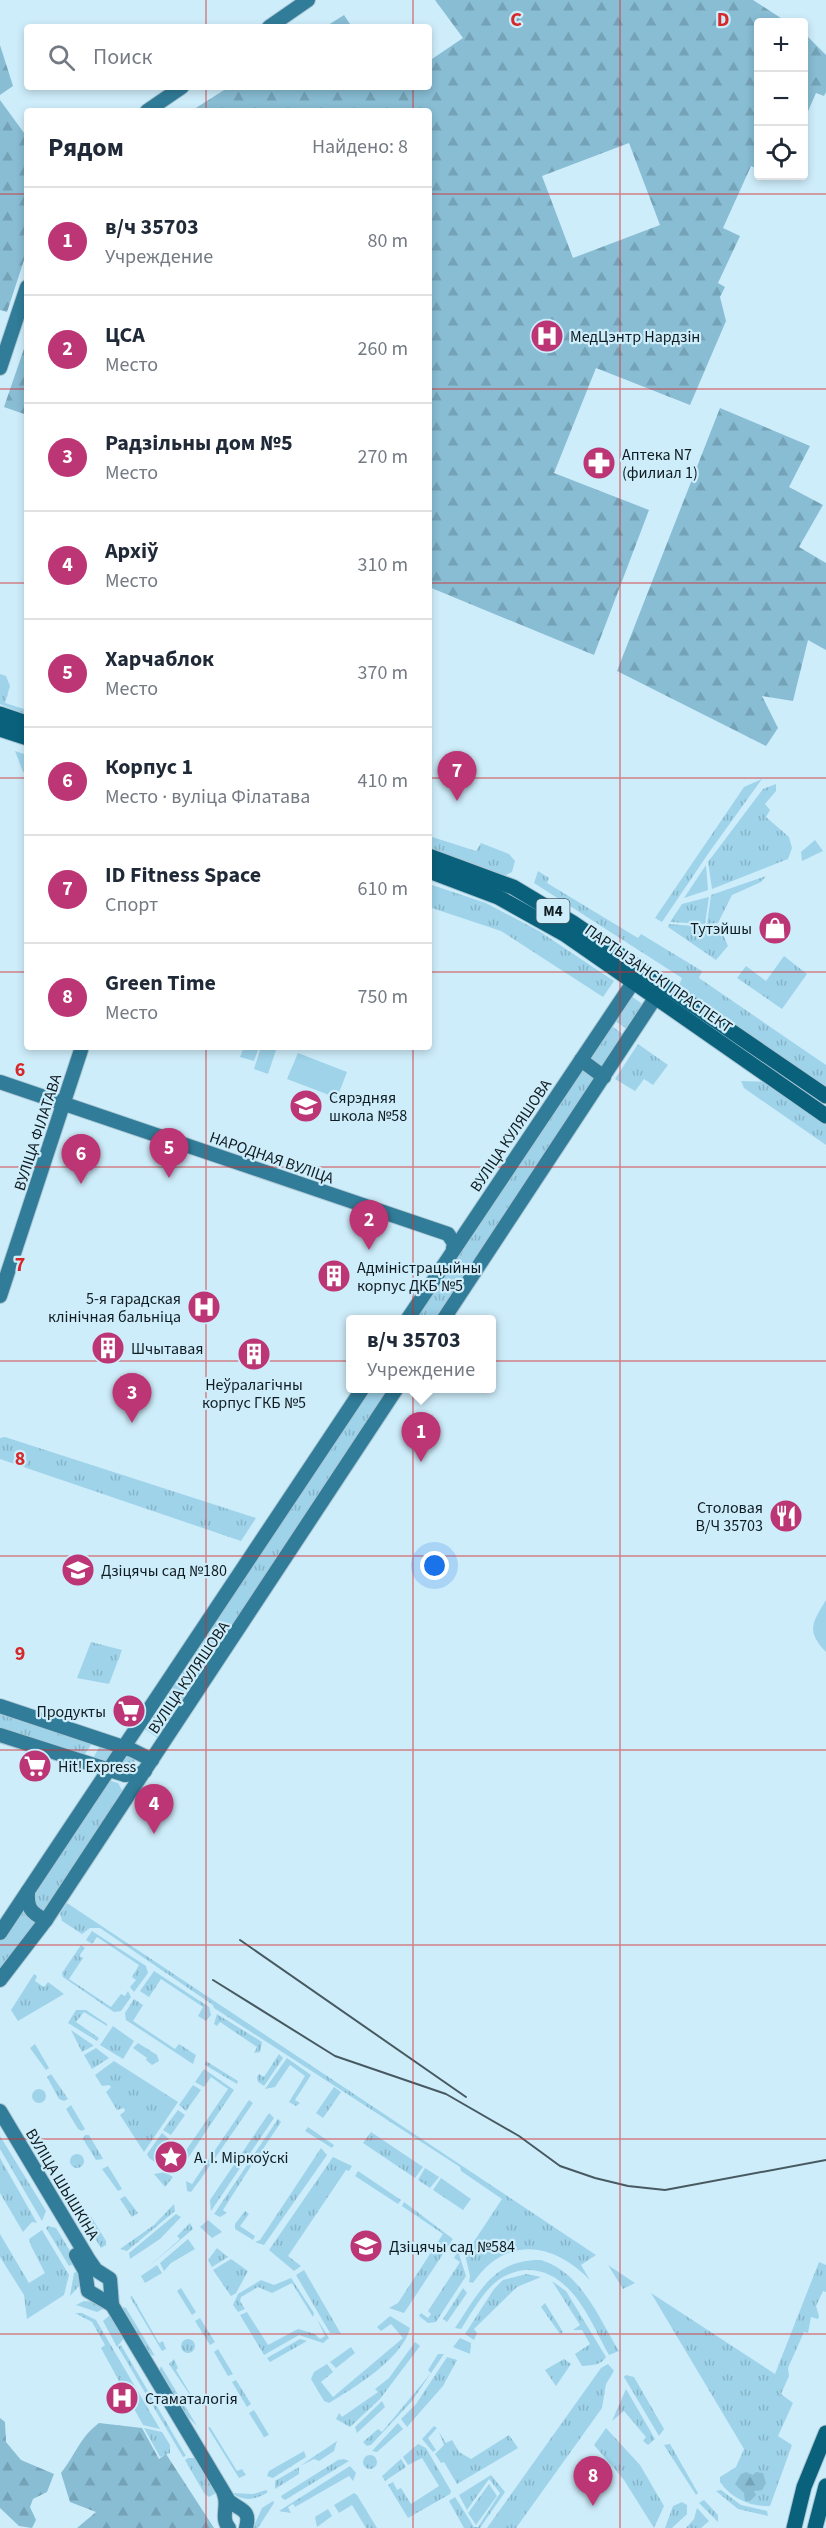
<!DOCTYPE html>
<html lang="ru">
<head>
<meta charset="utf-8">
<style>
  body { margin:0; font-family:"Source Sans 3",sans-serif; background:#f2f2f3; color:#1f2937 }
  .controls { position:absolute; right:18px; top:18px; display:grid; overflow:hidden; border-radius:6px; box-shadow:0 3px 9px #0003 }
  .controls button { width:54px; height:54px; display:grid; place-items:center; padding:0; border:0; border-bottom:2px solid #e0e1e3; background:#fff; color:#1f2937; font:30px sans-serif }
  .you { position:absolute; left:435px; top:1566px; width:21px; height:21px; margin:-15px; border:4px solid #fff; border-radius:50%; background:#1a73e8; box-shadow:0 0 0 9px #1a73e833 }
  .badge { display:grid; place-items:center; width:39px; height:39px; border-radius:50%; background:#bc3574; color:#fff; font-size:20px; font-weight:700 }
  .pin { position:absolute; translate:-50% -50px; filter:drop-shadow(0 2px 3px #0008) }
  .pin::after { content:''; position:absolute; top:32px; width:21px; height:18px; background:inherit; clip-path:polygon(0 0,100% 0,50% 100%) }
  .popup { position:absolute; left:346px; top:1315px; width:150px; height:78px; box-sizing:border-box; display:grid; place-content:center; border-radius:6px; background:#fff; filter:drop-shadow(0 2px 4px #0005); font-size:20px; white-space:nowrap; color:#747a83 }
  .popup b { font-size:22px; color:#1f2937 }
  .popup::after { content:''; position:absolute; left:50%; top:100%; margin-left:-12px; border:12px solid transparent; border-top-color:#fff }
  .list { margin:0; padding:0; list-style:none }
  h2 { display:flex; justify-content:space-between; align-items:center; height:78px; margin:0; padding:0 24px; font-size:26px }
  h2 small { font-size:20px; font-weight:400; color:#747a83 }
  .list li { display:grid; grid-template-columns:39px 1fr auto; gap:18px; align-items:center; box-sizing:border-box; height:108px; padding:0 24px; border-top:2px solid #e0e1e3 }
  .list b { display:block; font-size:22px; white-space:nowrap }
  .list p { margin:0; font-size:20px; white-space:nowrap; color:#747a83 }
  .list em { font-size:20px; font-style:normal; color:#747a83 }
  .icon { flex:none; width:33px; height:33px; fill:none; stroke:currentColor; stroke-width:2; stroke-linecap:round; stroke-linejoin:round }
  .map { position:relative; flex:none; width:826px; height:2528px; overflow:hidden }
  .search { position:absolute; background:#fff; box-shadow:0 3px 9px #0003; left:24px; top:24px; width:408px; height:66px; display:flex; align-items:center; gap:15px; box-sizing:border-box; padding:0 21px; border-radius:6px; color:#747a83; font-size:22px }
  .panel { position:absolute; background:#fff; box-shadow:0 3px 9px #0003; left:24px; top:108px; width:408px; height:942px; border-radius:6px }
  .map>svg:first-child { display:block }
</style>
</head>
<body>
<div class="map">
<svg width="826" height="2528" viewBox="0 0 826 2528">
  <defs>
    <pattern id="grass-tufts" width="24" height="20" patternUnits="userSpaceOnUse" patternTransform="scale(1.5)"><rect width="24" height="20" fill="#9ed3ea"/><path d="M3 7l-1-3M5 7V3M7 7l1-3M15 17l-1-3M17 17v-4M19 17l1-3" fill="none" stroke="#87b5c8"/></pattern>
    <pattern id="forest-firs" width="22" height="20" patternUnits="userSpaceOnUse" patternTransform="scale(1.5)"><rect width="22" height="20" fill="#88bdd4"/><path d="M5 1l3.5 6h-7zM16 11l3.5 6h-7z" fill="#74a2b6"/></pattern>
  </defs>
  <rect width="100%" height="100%" fill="#ceedfb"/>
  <!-- grass -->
  <g fill="url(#grass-tufts)">
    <path d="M0,674L6,676L10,686L5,703L27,710V715L0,704Z"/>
    <path d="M15,751L27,755V773L23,772Z"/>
    <path d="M762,779L710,851L662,922L655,918L744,787Z"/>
    <path d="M776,784V791L765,804L770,810L766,817L789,837L792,848L788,859L712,889L708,862L763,789Z"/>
    <path d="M429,836L476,851L481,843L509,854L515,861L512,872L504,876L429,851Z"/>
    <path d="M815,840L823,851L802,861L801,852Z"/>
    <path d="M706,865L708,890L684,898Z"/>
    <path d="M538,871L549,878L547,883L638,938L641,934L702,971L699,978L826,1065V1088L679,985L682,978L534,883Z"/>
    <path d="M766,876L761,882L732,895L718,923L707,924L711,895Z"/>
    <path d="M429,884L486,903L539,931L614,981L603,997L501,931L429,907Z"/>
    <path d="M709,897L705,924L670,922L682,904Z"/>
    <path d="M669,924L706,927L719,925L728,946L716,960L668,927Z"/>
    <path d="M784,956L807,974L782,1009L737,978L746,966L766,981Z"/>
    <path d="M631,996L641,1003L642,1008L627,1029L612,1019Z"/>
    <path d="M609,1024L624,1035L601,1067L588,1057Z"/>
    <path d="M638,1044L668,1065L653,1085L644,1079L635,1091L615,1079Z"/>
    <path d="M582,1069L594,1077V1081L435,1319L412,1320Z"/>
    <path d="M741,1081L769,1082L826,1122V1145L744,1088Z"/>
    <path d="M367,1389L389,1391L158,1738L143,1728Z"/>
    <path d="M5,1437L256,1518L241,1541L0,1459V1438Z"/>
    <path d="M91,1642L122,1650L109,1684L77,1678Z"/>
    <path d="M0,1711L93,1742L83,1757L0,1730Z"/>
    <path d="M101,1744L113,1750L106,1762L92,1760Z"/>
    <circle cx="128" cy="1763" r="7"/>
    <path d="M108,1780L118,1783L123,1792L44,1910L38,1911L31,1901L103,1783Z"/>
    <path d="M67,1903L596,2255L581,2265L590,2280C553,2242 506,2235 473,2283L469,2282L470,2276L463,2246L466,2242L471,2246L502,2199L461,2171L460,2167L214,2008L213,2005L100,1928H90L82,1934L62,1921L60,1914Z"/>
    <path d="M22,1906L28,1918L37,1922L0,1972V1941Z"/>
    <path d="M92,1931L146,1966L148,1973L134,1992L130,1987L136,1980L132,1977L139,1965L97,1937L92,1944L86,1940Z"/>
    <path d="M81,1945L85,1948L79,1956L83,1958L69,1979L111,2007L121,1994L125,1996L128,1991L131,1997L121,2011L114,2012L63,1977L62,1973Z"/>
    <path d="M154,1971L209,2007L211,2015L206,2021L198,2016L203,2007L161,1979L149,1997L140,1991Z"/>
    <path d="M34,1974L37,1976L35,1981L44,1987L48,1982L64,1994L18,2021L11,2010Z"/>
    <path d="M134,1999L143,2005L133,2021L175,2049L179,2044L196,2055L193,2064L126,2020L125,2013Z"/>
    <path d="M76,2010H86L107,2024V2026L84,2012L76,2022L99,2038L97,2041L68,2023Z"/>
    <path d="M217,2014L262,2042L260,2052L254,2053L257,2047L220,2022L217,2026L214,2024Z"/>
    <path d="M113,2026L134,2041L123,2059L100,2045Z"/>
    <path d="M71,2030L93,2045V2046L82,2052Z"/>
    <path d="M138,2043L157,2055L159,2061L152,2065L146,2060L147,2058L133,2048Z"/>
    <path d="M35,2044L49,2068L46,2070L30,2048Z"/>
    <path d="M96,2048L109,2058L92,2069L84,2055Z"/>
    <path d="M279,2054L283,2058L264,2086L258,2082L257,2077L259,2074L264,2077Z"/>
    <path d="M287,2058L311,2075L295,2100L300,2103L296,2106L289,2102L305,2076L290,2065L275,2087L265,2089Z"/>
    <path d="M114,2061L178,2102L144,2152L120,2115L125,2111L124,2108L117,2110L106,2092L111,2087L109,2085L102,2086L95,2075Z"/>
    <path d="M206,2061L238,2081L237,2084L205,2065Z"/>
    <path d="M204,2069L234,2090L184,2164L165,2169L149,2158L147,2154L162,2133L169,2139L161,2151L178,2162L228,2089L211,2077L204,2087L195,2082Z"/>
    <path d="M51,2074L68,2099L64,2101L59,2099L47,2077Z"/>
    <path d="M193,2085L201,2090L186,2111L179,2105Z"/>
    <path d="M334,2087L341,2092L323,2118L316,2113Z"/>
    <circle cx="39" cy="2096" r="7"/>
    <path d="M249,2100L253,2103L200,2180L191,2192L187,2191L186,2181L192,2184Z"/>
    <path d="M71,2105L85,2129L82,2131L78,2129L66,2109Z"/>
    <path d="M178,2110L185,2115L171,2135L163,2130Z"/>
    <path d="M269,2113L274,2118L211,2211L210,2200Z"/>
    <path d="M278,2119L281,2122L255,2161L250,2160Z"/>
    <path d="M308,2127L334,2145L332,2148L305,2131Z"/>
    <path d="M371,2132L423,2167L415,2178L363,2143Z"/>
    <path d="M85,2135H89L103,2159L96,2160L83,2139Z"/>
    <path d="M0,2136L46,2211L42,2221L0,2149Z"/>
    <path d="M321,2148L327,2155L264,2245L255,2242L260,2240Z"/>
    <circle cx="77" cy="2161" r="7"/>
    <path d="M333,2157L352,2166L349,2171L346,2170L288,2256L301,2266L294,2271L269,2250Z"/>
    <path d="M0,2158L37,2223L32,2222L23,2232L0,2193Z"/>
    <path d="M250,2163L251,2166L223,2210L227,2213L220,2217L214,2214L247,2165Z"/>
    <path d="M108,2166L122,2189L118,2191L102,2169Z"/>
    <path d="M425,2168L439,2177L430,2188L418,2180Z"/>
    <path d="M358,2171L401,2200L398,2204L355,2176Z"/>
    <path d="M165,2172L173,2177L165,2187L154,2174Z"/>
    <path d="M441,2178L471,2199L463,2210L433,2190Z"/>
    <path d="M125,2196L138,2213L132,2217L120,2199Z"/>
    <path d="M404,2202L453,2239L404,2313L389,2308L398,2303L443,2234L402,2206Z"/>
    <path d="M174,2204L175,2211L127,2251L120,2249L154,2225Z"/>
    <path d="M245,2211L249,2214L240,2226L255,2236L253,2240L235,2229V2224Z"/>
    <path d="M176,2214L181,2217L160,2239L130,2259L129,2253Z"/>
    <path d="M90,2215L106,2241V2245L101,2248L83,2219Z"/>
    <path d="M208,2220L222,2232L212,2238L200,2227Z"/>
    <path d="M190,2223L193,2229L146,2269L180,2239L177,2236Z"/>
    <path d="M48,2226L56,2228L77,2262L69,2266L46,2228Z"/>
    <path d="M42,2230L69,2275L64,2295L27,2319L24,2295L0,2257V2234L29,2283L45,2273L31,2246L29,2239Z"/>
    <path d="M188,2239L195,2249L171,2263L164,2271L160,2263Z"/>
    <path d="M217,2248L228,2257L212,2267L208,2260Z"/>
    <path d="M458,2251L466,2276L436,2322L428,2323L419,2316L421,2313L428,2318L431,2314L428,2311L460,2262L454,2258Z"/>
    <path d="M231,2259L248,2271L236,2293L231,2296L213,2270Z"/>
    <path d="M541,2260C582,2273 598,2317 619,2351L609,2355C590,2321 572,2270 527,2270C517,2270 505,2275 497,2281C482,2293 471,2314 461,2329L455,2328C479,2293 493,2259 541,2260Z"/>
    <path d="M819,2262L826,2265V2292L823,2291L816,2306L819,2316L818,2319L811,2317L808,2333L804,2332L788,2368L789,2376L781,2394L793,2403L778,2436L792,2445L770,2506C750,2507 731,2498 720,2482V2477L736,2467L744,2449L651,2293L775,2374Z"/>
    <path d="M157,2265L162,2273L145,2283L141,2276Z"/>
    <path d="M608,2265L635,2283L623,2289Z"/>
    <path d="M81,2269L80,2285L70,2296L74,2273Z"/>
    <path d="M304,2270L341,2334L330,2333L296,2275Z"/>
    <path d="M526,2274L541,2277L517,2287L474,2329L477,2333L474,2340L465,2334L494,2289L503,2280Z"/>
    <path d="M291,2278L314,2313L313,2317L292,2283L272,2293L258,2287L241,2297L240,2301L245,2309L238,2312L233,2305L238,2294L261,2280L274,2285Z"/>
    <path d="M552,2281L566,2291L606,2357C601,2366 591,2365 582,2366L575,2354L590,2344L582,2330H573L580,2325Z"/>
    <path d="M181,2288L196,2312L192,2315L177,2291Z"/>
    <path d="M463,2288L467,2293L447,2322L443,2319Z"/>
    <path d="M132,2296L159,2343L163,2341L166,2349L162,2351L130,2297Z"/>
    <path d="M84,2301L96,2302L105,2308L97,2312L76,2305Z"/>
    <path d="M545,2303L563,2332L560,2334L541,2307Z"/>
    <path d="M124,2307L126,2308L155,2356L147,2353L121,2309Z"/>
    <path d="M247,2312L268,2345L298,2329L315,2334L320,2339L325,2336L317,2319L329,2338L323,2343L299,2335L264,2355L240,2315Z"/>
    <path d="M75,2313H82L96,2320L160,2429L143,2425L101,2348L105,2345L92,2322Z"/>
    <path d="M110,2315L124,2338L117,2347L103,2321Z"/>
    <path d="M390,2316L410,2328C403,2358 354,2388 329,2403L324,2401L311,2379L314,2372L327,2364L333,2372L321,2382L333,2397L403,2338L391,2324L381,2331L377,2327Z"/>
    <path d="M200,2318L215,2342L210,2345L195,2321Z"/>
    <path d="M460,2338L471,2343L470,2354L453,2347Z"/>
    <path d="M300,2339L307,2341L270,2362L267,2358Z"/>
    <circle cx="188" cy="2346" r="7"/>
    <path d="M415,2342L420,2346L380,2399L350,2427L336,2419L339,2413L342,2417L378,2392L375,2389L389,2378Z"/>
    <path d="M121,2345L186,2456L183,2457L118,2347Z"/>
    <path d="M351,2347L355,2353L336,2368L330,2362Z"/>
    <path d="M218,2349L233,2374L228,2376L214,2352Z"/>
    <path d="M438,2354H444L412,2401L371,2445L367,2446L363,2442L378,2429L382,2432L431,2373L428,2370Z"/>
    <path d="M447,2357L457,2360L443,2386L407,2427L401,2419L416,2404Z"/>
    <path d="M174,2359L178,2368L176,2370L200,2410L169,2364Z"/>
    <path d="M564,2359L571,2364L556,2386L545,2370Z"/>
    <path d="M608,2364L614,2371L606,2384L602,2408L516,2528H487L601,2368Z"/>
    <path d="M161,2366L197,2426L182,2411L159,2372Z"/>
    <path d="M626,2375L634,2377L664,2429L659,2436L624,2377Z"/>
    <path d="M236,2380L251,2404L247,2407L232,2382Z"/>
    <path d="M626,2389L655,2439L648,2445L643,2441L646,2437L624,2411L612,2421Z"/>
    <path d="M382,2401L385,2407L357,2433L355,2427Z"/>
    <path d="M254,2410L269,2435L264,2437L249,2413Z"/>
    <path d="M398,2423L403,2429L377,2452L372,2451Z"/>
    <path d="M434,2426L437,2428L428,2438L436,2450L433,2452L422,2439Z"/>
    <path d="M210,2427L237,2471L242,2469L246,2475L239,2478L208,2428Z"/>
    <path d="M144,2428L162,2432L170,2445V2453L160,2457Z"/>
    <path d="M606,2428L640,2465L664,2506L654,2528L624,2480L594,2445Z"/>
    <path d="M439,2432L446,2443L452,2440L459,2452L471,2459L509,2435L518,2448L457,2484L444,2462L441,2463L435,2454L444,2445Z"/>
    <path d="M337,2441L334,2451L319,2461L314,2459L300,2466Z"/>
    <path d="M418,2444L426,2448L451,2491L450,2494L408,2518L388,2485L393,2482L397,2490L401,2488L411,2504L439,2486L422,2458L408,2465L403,2457Z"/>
    <path d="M670,2444L698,2493L696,2495L664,2445Z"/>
    <path d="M304,2451L306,2457L273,2478L267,2476L269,2471Z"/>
    <circle cx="370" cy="2462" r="7"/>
    <path d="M188,2458H196L216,2493L209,2497L204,2493L185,2460Z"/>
    <path d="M344,2459L349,2461L285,2500L282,2498L281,2496L338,2460Z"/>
    <path d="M401,2459L406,2467L385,2481L382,2476Z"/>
    <path d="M350,2466L356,2473L353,2481L349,2476L295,2507L293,2504L288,2507L291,2513L279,2511Z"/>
    <path d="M299,2467V2474L275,2489V2481Z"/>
    <path d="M491,2475L505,2492L480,2528H464L449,2501L455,2497L474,2527H478L500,2493L489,2479L467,2510L459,2495Z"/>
    <path d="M489,2484L497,2496L476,2525L468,2513Z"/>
    <path d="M266,2490L268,2492C256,2500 244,2502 232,2493L253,2494Z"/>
    <path d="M721,2490L741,2505L767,2511L768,2516L738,2509L716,2491Z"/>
    <path d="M354,2493L357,2495L377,2528H366L352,2505L339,2513L334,2505Z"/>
    <path d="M704,2500L718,2515V2522L699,2503Z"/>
    <path d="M273,2501L274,2503L258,2528H253L262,2508Z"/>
    <path d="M682,2502L687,2505V2514L672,2528H665L673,2506Z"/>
    <path d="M697,2508L709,2521L701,2528H686L694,2519Z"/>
    <path d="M328,2509L332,2516L317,2527L315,2517Z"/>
  </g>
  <!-- forest -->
  <g fill="url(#forest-firs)" fill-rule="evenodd">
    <path d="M435,0H753L787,22H758V123L754,131L758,137V169L751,166L723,228L740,236L718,283L725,287L720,297L726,321L690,405L596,368L554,473L649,510L594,655L429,587V111H191L229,87H429V61L463,38ZM629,143L660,225L573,258L542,176Z"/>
    <path d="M344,15L352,27H325Z"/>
    <path d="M804,33L826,55V92L824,96L816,93L805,118Z"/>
    <path d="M0,45L13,86L0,95Z"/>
    <path d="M0,100L27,137V251L7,312L0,310Z"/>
    <path d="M27,340V415L4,407Z"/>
    <path d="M720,408L810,446L789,487L823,505L799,547L826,563V650L808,640L793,701L762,696L778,728L766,746L617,671Z"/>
    <path d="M0,2418L5,2422L6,2442L21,2460L54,2474L47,2492L33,2499L30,2507L36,2520L32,2528L19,2526L0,2508Z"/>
    <path d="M99,2423L142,2428L159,2459L166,2454L214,2528H77L96,2512L70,2502L61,2473C76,2454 80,2437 99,2423Z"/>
    <path d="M746,2472L753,2475L756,2472L763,2473L766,2483L762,2490L754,2491L756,2495L750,2501H745L744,2493L735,2484L741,2474Z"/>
  </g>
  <!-- garden -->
  <g fill="#9ed3ea">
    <path d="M244,1047H259L254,1061L240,1057Z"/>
    <path d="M261,1047H277L268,1074L254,1069Z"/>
    <path d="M298,1053L347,1072L337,1098L287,1079Z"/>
    <path d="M826,1600V1652C806,1631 812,1623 826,1600Z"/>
  </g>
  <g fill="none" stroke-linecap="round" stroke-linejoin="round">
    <defs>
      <g id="secondary">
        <path d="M269,27L308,0"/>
        <path d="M147,111L182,87"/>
        <path d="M0,368L27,287"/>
        <path d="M581,1060L604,1077"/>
        <path d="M0,1082L448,1234L454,1243L453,1249"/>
        <path d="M0,1296L82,1047"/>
        <path d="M407,1320L638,975"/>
        <path d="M443,1320L661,989"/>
        <path d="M0,1706L132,1750L152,1760"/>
        <path d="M0,1735L125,1775L139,1774L145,1771"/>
        <path d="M28,1891C27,1907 30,1913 46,1920"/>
        <path d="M0,1933L363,1388"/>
        <path d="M0,1980L46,1920L397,1388"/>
        <path d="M0,2111L89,2260L96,2270L110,2279L112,2305L229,2501C241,2511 251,2509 246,2528"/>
        <path d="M76,2255L85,2271L88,2291L112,2305"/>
        <path d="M224,2494C229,2506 220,2518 229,2528"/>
      </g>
      <g id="primary">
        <path d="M0,714L27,723"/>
        <path d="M0,729L27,738"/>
        <path d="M429,856L513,887L573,923L826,1096"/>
        <path d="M429,871L498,897L566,935L826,1116"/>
        <path d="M794,2528L804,2487L826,2433"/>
        <path d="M815,2528L826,2486"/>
      </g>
    </defs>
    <!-- secondary casing -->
    <use href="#secondary" stroke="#acc7d4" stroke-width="16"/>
    <!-- primary casing -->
    <use href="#primary" stroke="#acc7d4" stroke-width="17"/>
    <!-- secondary -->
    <use href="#secondary" stroke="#317c98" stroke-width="14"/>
    <!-- primary -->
    <use href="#primary" stroke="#0a617c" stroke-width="15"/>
    <!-- rail -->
    <g stroke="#485a61" stroke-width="2">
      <path d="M240,1940L466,2097"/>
      <path d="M213,1980L335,2056L446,2094L519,2136L560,2166L595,2178L628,2186L665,2190L826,2160"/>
    </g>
  </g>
  <!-- grid -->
  <path fill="none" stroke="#d62828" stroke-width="1.5" stroke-opacity="0.55" d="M206,0V27M413,0V27M620,0V2528M206,87V111M413,87V111M0,194H27M429,194H826M0,389H27M429,389H826M0,583H27M429,583H826M0,778H27M429,778H826M0,972H27M429,972H826M206,1047V2528M413,1047V2528M0,1167H826M0,1361H826M0,1556H826M0,1750H826M0,1945H826M0,2139H826M0,2334H826"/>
  <!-- icons -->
  <defs>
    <symbol id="hospital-disc" viewBox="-11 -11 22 22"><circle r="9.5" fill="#bc3574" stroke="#ceedfb"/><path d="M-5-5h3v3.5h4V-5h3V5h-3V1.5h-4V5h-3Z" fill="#fff"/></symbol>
    <symbol id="pharmacy-disc" viewBox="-11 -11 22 22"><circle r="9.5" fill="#bc3574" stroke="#ceedfb"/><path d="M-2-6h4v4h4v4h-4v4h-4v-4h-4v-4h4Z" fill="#fff"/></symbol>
    <symbol id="shop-disc" viewBox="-11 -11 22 22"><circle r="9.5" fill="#bc3574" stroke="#ceedfb"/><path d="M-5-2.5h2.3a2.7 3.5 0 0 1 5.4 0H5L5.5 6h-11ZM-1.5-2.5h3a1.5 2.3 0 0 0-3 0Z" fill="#fff"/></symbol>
    <symbol id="school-disc" viewBox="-11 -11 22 22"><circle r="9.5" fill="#bc3574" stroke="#ceedfb"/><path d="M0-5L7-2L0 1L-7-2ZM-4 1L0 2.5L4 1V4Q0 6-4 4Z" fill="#fff"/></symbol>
    <symbol id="building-disc" viewBox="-11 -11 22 22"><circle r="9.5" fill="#bc3574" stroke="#ceedfb"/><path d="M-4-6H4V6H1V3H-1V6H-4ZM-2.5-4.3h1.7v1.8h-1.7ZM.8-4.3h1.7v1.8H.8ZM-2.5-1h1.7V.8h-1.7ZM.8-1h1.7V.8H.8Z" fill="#fff"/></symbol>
    <symbol id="restaurant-disc" viewBox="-11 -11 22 22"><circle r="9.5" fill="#bc3574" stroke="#ceedfb"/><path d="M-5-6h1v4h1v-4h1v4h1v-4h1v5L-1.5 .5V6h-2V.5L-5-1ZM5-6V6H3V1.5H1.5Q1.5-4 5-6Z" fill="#fff"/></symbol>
    <symbol id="supermarket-disc" viewBox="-11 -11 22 22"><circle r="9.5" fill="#bc3574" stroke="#ceedfb"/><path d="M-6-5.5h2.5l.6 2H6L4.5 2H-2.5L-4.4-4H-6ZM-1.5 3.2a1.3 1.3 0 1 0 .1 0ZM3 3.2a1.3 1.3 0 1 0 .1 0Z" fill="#fff"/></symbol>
    <symbol id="sight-disc" viewBox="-11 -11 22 22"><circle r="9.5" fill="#bc3574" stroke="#ceedfb"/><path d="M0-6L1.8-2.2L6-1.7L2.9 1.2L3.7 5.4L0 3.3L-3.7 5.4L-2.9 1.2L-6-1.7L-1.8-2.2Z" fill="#fff"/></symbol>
  </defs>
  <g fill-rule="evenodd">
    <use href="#hospital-disc" x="528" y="317" width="38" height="38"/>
    <use href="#pharmacy-disc" x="580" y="444" width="38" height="38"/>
    <use href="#shop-disc" x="756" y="909" width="38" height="38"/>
    <use href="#school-disc" x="287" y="1087" width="38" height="38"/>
    <use href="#building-disc" x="315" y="1257" width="38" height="38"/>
    <use href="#hospital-disc" x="185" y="1288" width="38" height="38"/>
    <use href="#building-disc" x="89" y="1329" width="38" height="38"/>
    <use href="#building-disc" x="235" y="1335" width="38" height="38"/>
    <use href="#restaurant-disc" x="767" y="1497" width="38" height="38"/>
    <use href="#school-disc" x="59" y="1551" width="38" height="38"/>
    <use href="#supermarket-disc" x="110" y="1692" width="38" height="38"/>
    <use href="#supermarket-disc" x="16" y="1747" width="38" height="38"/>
    <use href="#sight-disc" x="152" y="2138" width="38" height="38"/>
    <use href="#school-disc" x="347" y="2227" width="38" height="38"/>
    <use href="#hospital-disc" x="103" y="2379" width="38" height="38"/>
  </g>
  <g text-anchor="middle" stroke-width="4.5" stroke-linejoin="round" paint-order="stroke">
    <!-- shield labels -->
    <rect fill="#ceedfb" stroke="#495b62" stroke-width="1.5" x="536.5" y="899" width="33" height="24" rx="4.5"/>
    <g font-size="15" font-weight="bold" fill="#101c21">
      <text x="553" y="916">М4</text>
    </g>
    <!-- poi labels -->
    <g font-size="16" fill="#101c21" stroke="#ceedfb" text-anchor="start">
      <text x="570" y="342">МедЦэнтр Нардзін</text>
      <text x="622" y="460">Аптека N7<tspan x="622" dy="18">(филиал 1)</tspan></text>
      <text x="752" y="934" text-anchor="end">Тутэйшы</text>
      <text x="329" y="1103">Сярэдняя<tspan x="329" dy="18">школа №58</tspan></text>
      <text x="357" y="1273">Адміністрацыйны<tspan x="357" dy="18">корпус ДКБ №5</tspan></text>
      <text x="181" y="1304" text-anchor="end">5-я гарадская<tspan x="181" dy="18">клінічная бальніца</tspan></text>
      <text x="131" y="1354">Шчытавая</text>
      <text x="254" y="1390" text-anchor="middle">Неўралагічны<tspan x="254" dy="18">корпус ГКБ №5</tspan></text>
      <text x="763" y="1513" text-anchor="end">Столовая<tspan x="763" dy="18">В/Ч 35703</tspan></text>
      <text x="101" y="1576">Дзіцячы сад №180</text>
      <text x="106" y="1717" text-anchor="end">Продукты</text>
      <text x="58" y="1772">Hit! Express</text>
      <text x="194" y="2163">А. І. Міркоўскі</text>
      <text x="389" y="2252">Дзіцячы сад №584</text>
      <text x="145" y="2404">Стаматалогія</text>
    </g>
    <!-- street labels -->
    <g font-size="16" fill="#101c21" stroke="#ceedfb">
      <text transform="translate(659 978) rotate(35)" y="6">ПАРТЫЗАНСКІ ПРАСПЕКТ</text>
      <text transform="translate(37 1132) rotate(-72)" y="6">ВУЛІЦА ФІЛАТАВА</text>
      <text transform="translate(510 1135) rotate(-56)" y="6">ВУЛІЦА КУЛЯШОВА</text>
      <text transform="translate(272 1157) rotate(19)" y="6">НАРОДНАЯ ВУЛІЦА</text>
      <text transform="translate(188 1677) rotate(-56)" y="6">ВУЛІЦА КУЛЯШОВА</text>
      <text transform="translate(63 2184) rotate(59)" y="6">ВУЛІЦА ШЫШКІНА</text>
    </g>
  </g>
  <g font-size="20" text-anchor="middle" font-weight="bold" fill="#d62828" stroke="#ceedfb" stroke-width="4.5" stroke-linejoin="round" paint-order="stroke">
    <text x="516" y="26">C</text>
    <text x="723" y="26">D</text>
    <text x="20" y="1076">6</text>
    <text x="20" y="1271">7</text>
    <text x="20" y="1465">8</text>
    <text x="20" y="1660">9</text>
  </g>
</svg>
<div class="controls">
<button>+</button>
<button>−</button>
<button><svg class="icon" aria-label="locate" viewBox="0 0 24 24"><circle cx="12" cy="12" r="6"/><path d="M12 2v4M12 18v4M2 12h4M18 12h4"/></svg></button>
</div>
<div class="you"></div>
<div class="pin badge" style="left:421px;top:1462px">1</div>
<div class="popup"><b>в/ч 35703</b>Учреждение</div>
<div class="pin badge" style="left:369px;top:1250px">2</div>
<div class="pin badge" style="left:132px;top:1423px">3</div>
<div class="pin badge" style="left:154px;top:1834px">4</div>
<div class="pin badge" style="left:169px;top:1178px">5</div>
<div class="pin badge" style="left:81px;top:1184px">6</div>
<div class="pin badge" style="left:457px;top:801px">7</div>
<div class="pin badge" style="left:593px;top:2506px">8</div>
<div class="search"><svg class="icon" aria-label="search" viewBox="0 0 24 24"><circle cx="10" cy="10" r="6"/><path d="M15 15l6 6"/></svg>Поиск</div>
<section class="panel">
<h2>Рядом<small>Найдено: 8</small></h2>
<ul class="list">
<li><span class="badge">1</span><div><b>в/ч 35703</b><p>Учреждение</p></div><em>80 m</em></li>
<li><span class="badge">2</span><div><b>ЦСА</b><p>Место</p></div><em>260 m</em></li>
<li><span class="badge">3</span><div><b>Радзільны дом №5</b><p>Место</p></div><em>270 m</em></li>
<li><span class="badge">4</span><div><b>Архіў</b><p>Место</p></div><em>310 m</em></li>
<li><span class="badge">5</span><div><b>Харчаблок</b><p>Место</p></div><em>370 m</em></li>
<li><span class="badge">6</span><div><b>Корпус 1</b><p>Место · вуліца Філатава</p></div><em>410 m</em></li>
<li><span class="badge">7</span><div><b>ID Fitness Space</b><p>Спорт</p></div><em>610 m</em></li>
<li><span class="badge">8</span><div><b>Green Time</b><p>Место</p></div><em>750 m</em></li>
</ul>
</section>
</div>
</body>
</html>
